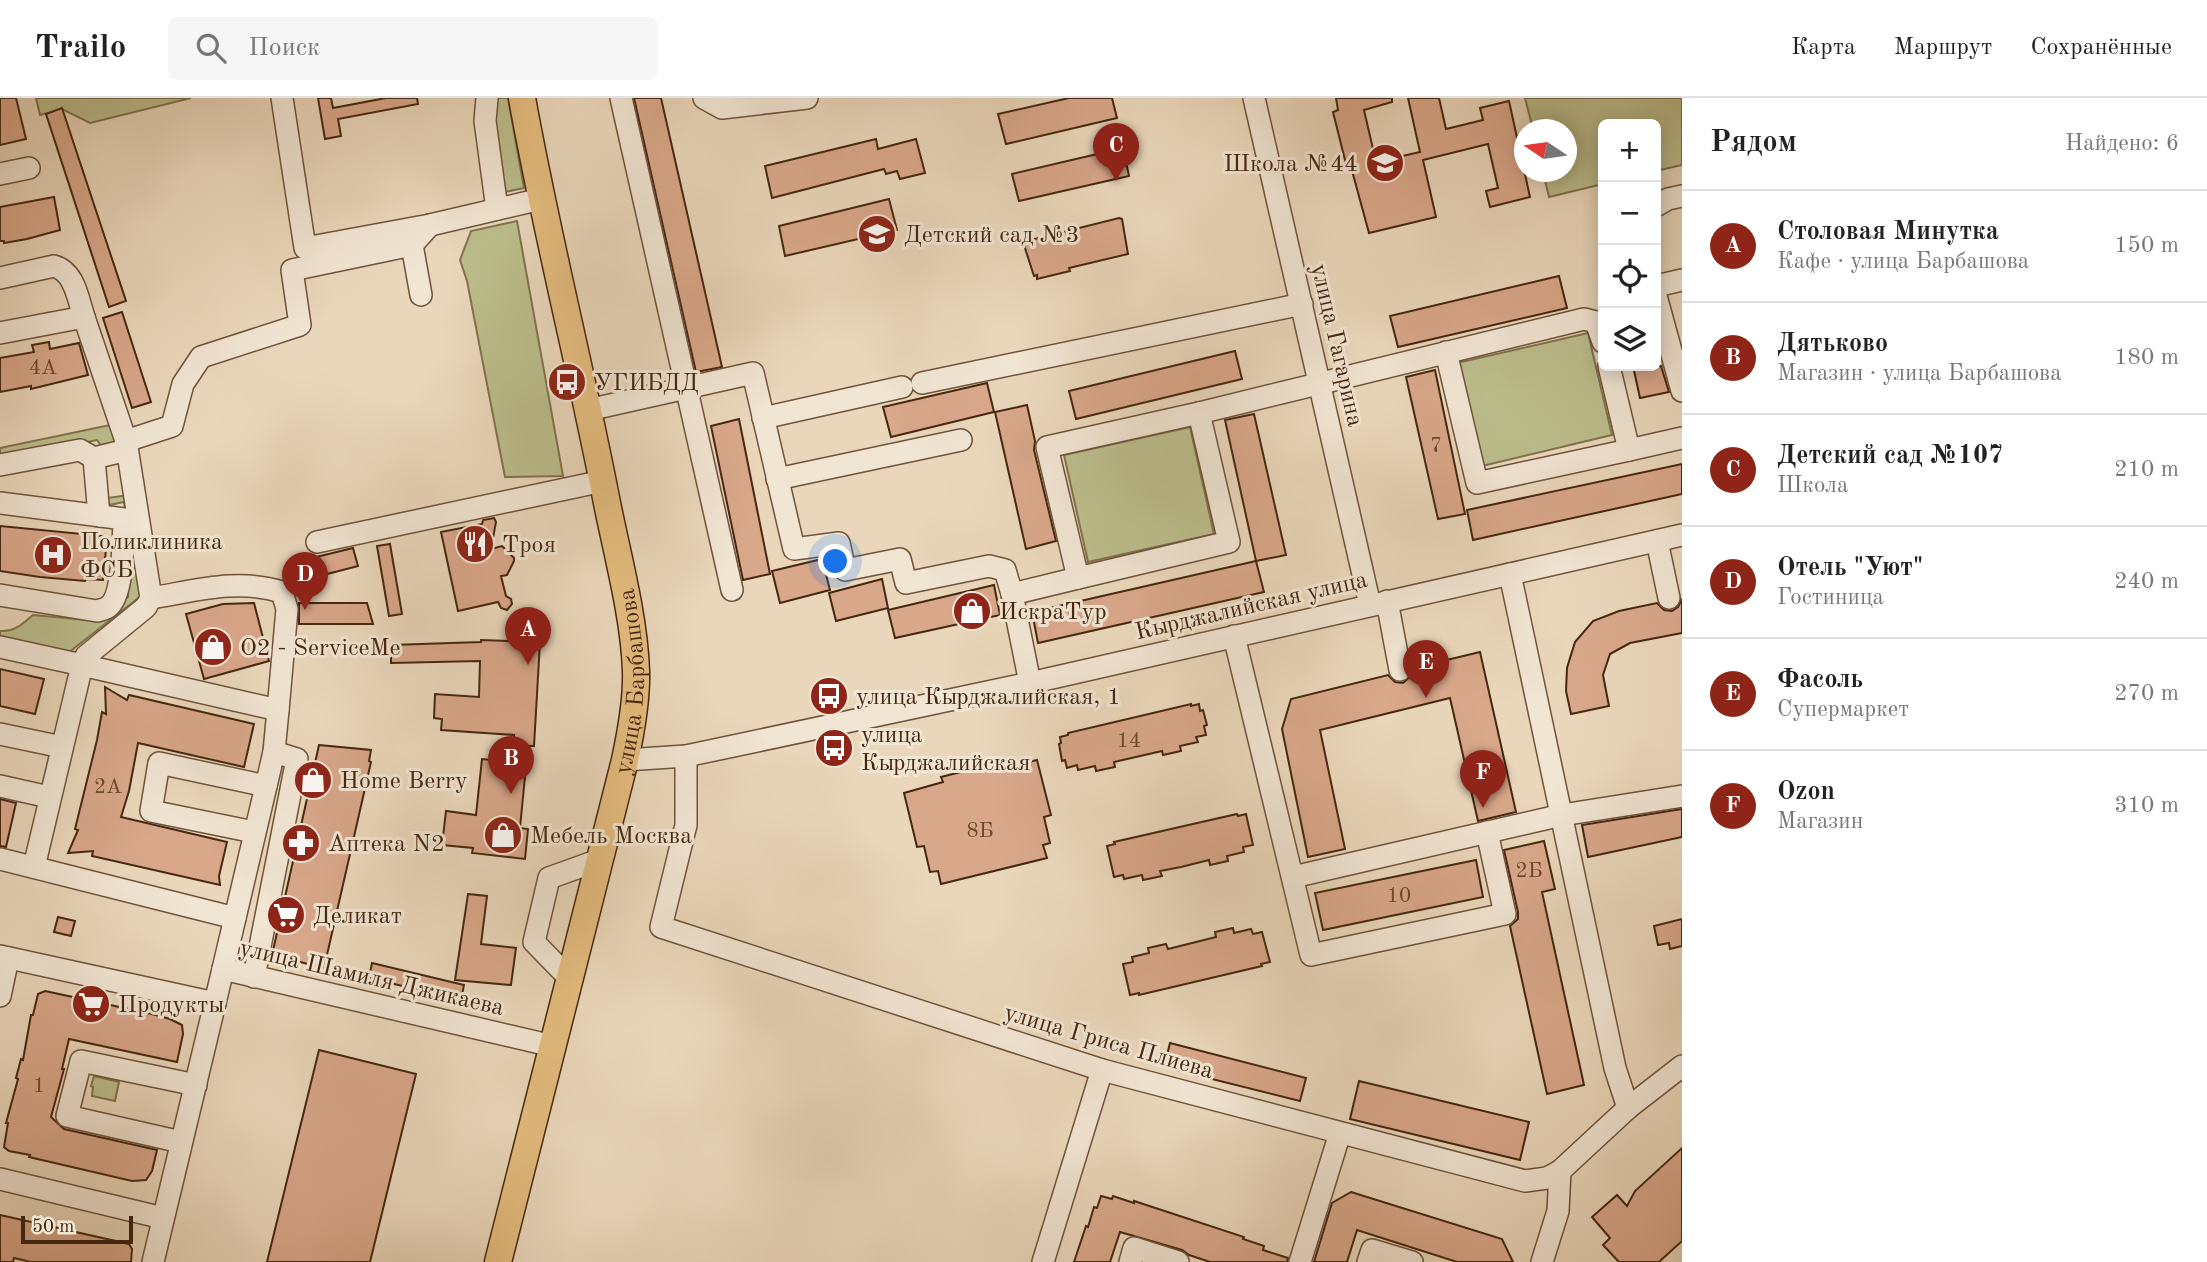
<!DOCTYPE html>
<html lang="ru">
<head>
<meta charset="utf-8">
<style>
  body { margin:0; font-family:"Old Standard TT",serif; background:#f6f6f6; color:#222 }
  .controls { position:absolute; right:21px; top:21px; display:grid; overflow:hidden; border-radius:10px; box-shadow:0 4px 18px #0003 }
  .controls button { width:63px; height:63px; display:grid; place-items:center; padding:0; border:0; border-bottom:2px solid #e0e0e0; background:#fff; color:#222; font:35px sans-serif }
  .compass { position:absolute; left:1514px; top:21px; width:63px; height:63px; border-radius:50%; background:#fff; box-shadow:0 4px 18px #0003; rotate:283deg }
  .scale { position:absolute; left:21px; bottom:18px; width:112px; box-sizing:border-box; padding-left:7px; border:4px solid #46270f; border-top:0; font-size:19px; line-height:24px; white-space:nowrap; color:#46270f; -webkit-text-stroke:5px #f1e5d3; paint-order:stroke }
  .you { position:absolute; left:836px; top:464px; width:24px; height:24px; margin:-18px; border:5px solid #fff; border-radius:50%; background:#1a73e8; box-shadow:0 0 0 10px #1a73e833 }
  .badge { display:grid; place-items:center; width:46px; height:46px; border-radius:50%; background:#8f2418; color:#fff; font-size:23px; font-weight:700 }
  .pin { position:absolute; translate:-50% -58px; filter:drop-shadow(0 2px 4px #0008) }
  .pin::after { content:''; position:absolute; top:37px; width:24px; height:21px; background:inherit; clip-path:polygon(0 0,100% 0,50% 100%) }
  .list { margin:0; padding:0; list-style:none }
  h2 { display:flex; justify-content:space-between; align-items:center; height:91px; margin:0; padding:0 28px; font-size:30px }
  h2 small { font-size:23px; font-weight:400; color:#767676 }
  .list li { display:grid; grid-template-columns:46px 1fr auto; gap:21px; align-items:center; box-sizing:border-box; height:112px; padding:0 28px; border-top:2px solid #e0e0e0 }
  .list b { display:block; font-size:26px; white-space:nowrap }
  .list p { margin:0; font-size:23px; white-space:nowrap; color:#767676 }
  .list em { font-size:23px; font-style:normal; color:#767676 }
  .icon { flex:none; width:38px; height:38px; fill:none; stroke:currentColor; stroke-width:2; stroke-linecap:round; stroke-linejoin:round }
  .map { position:relative; flex:none; width:1682px; height:1164px; overflow:hidden }
  header { display:flex; align-items:center; gap:42px; box-sizing:border-box; height:98px; padding:0 35px; background:#fff; border-bottom:2px solid #e0e0e0 }
  header strong { font-size:33px }
  nav { display:flex; gap:38px; margin-inline-start:auto; font-size:24px }
  .search { width:490px; height:63px; background:#f6f6f6; display:flex; align-items:center; gap:18px; box-sizing:border-box; padding:0 24px; border-radius:10px; color:#767676; font-size:26px }
  main { display:flex }
  aside { flex:1; background:#fff }
  .map>svg:first-child { display:block }
</style>
</head>
<body>
<header>
<strong>Trailo</strong>
<div class="search"><svg class="icon" aria-label="search" viewBox="0 0 24 24"><circle cx="10" cy="10" r="6"/><path d="M15 15l6 6"/></svg>Поиск</div>
<nav><a>Карта</a><a>Маршрут</a><a>Сохранённые</a></nav>
</header>
<main>
<div class="map">
<svg width="1682" height="1164" viewBox="0 0 1682 1164">
  <rect width="100%" height="100%" fill="#ead7bb"/>
  <filter id="stains"><feTurbulence type="fractalNoise" baseFrequency=".00286" numOctaves="4"/><feColorMatrix values="0 0 0 0 .2 0 0 0 0 .09 0 0 0 0 .02 0 0 0 .5 -.17"/></filter>
  <radialGradient id="worn" r=".72"><stop offset=".6" stop-color="#630" stop-opacity="0"/><stop offset="1" stop-color="#630" stop-opacity=".3"/></radialGradient>
  <!-- green -->
  <g fill="#bcbd8c" stroke="#81724e" stroke-width="2">
    <path d="M36,0H191L90,25L62,11L40,17Z"/>
    <path d="M489,0H508L524,90L505,94Z"/>
    <path d="M1525,0H1682V67L1656,73V26H1603V86L1549,99L1543,74H1566V32L1533,31Z"/>
    <path d="M517,123L563,378L505,379L467,183L460,162L471,133Z"/>
    <path d="M1588,235L1612,337L1482,368L1457,265Z"/>
    <path d="M110,327L117,330L120,347L104,352L97,342L0,361V350Z"/>
    <path d="M1190,329L1214,436L1088,464L1064,357Z"/>
    <path d="M129,397L146,494L68,555L0,539V533C15,534 22,526 33,517L97,523L128,499L130,444L124,404L109,407L107,400Z"/>
    <path d="M94,978L119,984L115,1003L92,998L93,989L91,988Z"/>
  </g>
  <!-- building -->
  <g fill="#d9a78a" stroke="#46270f" stroke-width="2">
    <path d="M0,0H16L26,41L0,47Z"/>
    <path d="M318,0H331L333,10L386,0H417L418,6L338,21L341,38L325,41Z"/>
    <path d="M634,0H661L722,269L696,274Z"/>
    <path d="M1069,0H1112L1117,20L1006,46L998,16Z"/>
    <path d="M1336,0H1392V4L1364,12L1376,64L1420,54L1408,0H1439L1446,31L1483,22L1480,10L1509,3L1530,99L1490,109L1486,93L1498,90L1488,46L1423,62L1436,119L1369,135L1351,69L1347,70L1333,14L1338,12Z"/>
    <path d="M62,10L126,203L109,209L46,16Z"/>
    <path d="M876,41L878,51L916,41L925,75L900,81L897,73L886,76L884,71L772,100L765,68Z"/>
    <path d="M1123,50L1129,78L1019,103L1012,76Z"/>
    <path d="M54,99L60,132L27,141L4,145V143H0V109Z"/>
    <path d="M889,101L897,132L785,158L779,128Z"/>
    <path d="M1119,120L1122,121L1128,156L1069,170L1070,173L1037,181V177L1034,178L1023,144Z"/>
    <path d="M1559,178L1567,210L1398,249L1390,218Z"/>
    <path d="M122,214L151,304L132,310L103,220Z"/>
    <path d="M49,244L50,251L79,245L88,277L31,291V288L0,294V260L34,254L32,247Z"/>
    <path d="M1235,253L1242,281L1076,321L1069,293Z"/>
    <path d="M1633,268H1661L1669,294L1640,300Z"/>
    <path d="M1435,272L1465,416L1438,421L1406,279Z"/>
    <path d="M987,285L994,314L891,339L883,309Z"/>
    <path d="M1027,307L1035,343L1034,352L1056,443L1026,451L995,314Z"/>
    <path d="M1254,316L1286,457L1256,463L1225,322Z"/>
    <path d="M739,321L770,476L743,482L711,328Z"/>
    <path d="M1682,366V396L1473,442L1467,412Z"/>
    <path d="M494,420L496,424L491,451L502,448L514,460V463L507,477L501,478L506,498L511,501L512,506L507,512L501,510L498,504L458,513L441,434L482,426L483,422Z"/>
    <path d="M0,428L103,438L102,441H107L103,482L86,481L85,483L40,479L0,473Z"/>
    <path d="M390,446L402,516L389,518L377,448Z"/>
    <path d="M353,450L358,468L308,481L304,462Z"/>
    <path d="M822,461L830,492L780,505L772,473Z"/>
    <path d="M1256,463L1264,494L1038,545L1032,514Z"/>
    <path d="M882,481L888,510L836,523L829,495Z"/>
    <path d="M994,487L1000,517L895,540L888,512Z"/>
    <path d="M1682,501V535L1630,545L1610,556L1603,577L1609,608L1571,616L1566,593L1567,570L1575,544L1593,523L1619,513L1657,505L1664,512L1672,513L1678,509Z"/>
    <path d="M254,505L269,563L204,581L186,516L223,506Z"/>
    <path d="M299,505H367L373,526H299Z"/>
    <path d="M481,542L540,544L534,648H528L520,730L528,731L525,761L472,755L473,750L442,747L446,713L476,717L482,661L512,664L514,637L441,632L442,621L434,620L435,596L479,599L480,563L391,565V547L481,544Z"/>
    <path d="M1480,554L1516,714L1478,723L1450,600L1320,632L1345,751L1308,759L1282,631L1291,601L1388,577L1395,584L1403,585L1412,577L1413,570Z"/>
    <path d="M0,571L44,581L35,616L0,608Z"/>
    <path d="M105,589L127,602L129,597L254,626L244,669L138,645L129,693L121,719L227,744L219,778L220,787L92,758L93,753L68,755L78,732L75,731L97,642L102,614L106,616Z"/>
    <path d="M1191,606V608L1199,606L1200,613L1203,612L1207,627L1204,628L1206,637L1196,639L1198,644L1180,648L1181,653L1163,657L1162,653L1114,664L1115,669L1096,673L1095,668L1078,672L1077,667L1067,670L1065,662L1062,663L1059,646L1061,645L1060,639L1068,637V635Z"/>
    <path d="M319,647L371,652L369,663L371,664L324,870L272,857Z"/>
    <path d="M1037,662L1051,717L1044,719L1050,745L1043,747L1047,760L941,786L938,773L930,774L924,748L917,749L904,695L943,684L941,679L996,665L998,671Z"/>
    <path d="M0,701L16,705L6,749L0,748Z"/>
    <path d="M1682,711V739L1588,759L1582,727Z"/>
    <path d="M1237,716L1238,718L1246,716L1253,747L1243,749L1244,754L1227,758L1228,763L1210,767L1209,762L1181,769L1160,773L1162,778L1143,782L1142,777L1124,781L1123,777L1114,779L1107,748L1115,746L1114,744Z"/>
    <path d="M1544,743L1555,791L1542,794L1584,987L1547,996L1510,828L1518,821V814L1504,752Z"/>
    <path d="M1476,762L1483,799L1323,832L1315,795Z"/>
    <path d="M468,796L487,798L481,846L516,850L511,887L455,882Z"/>
    <path d="M58,819L75,823L71,838L54,834Z"/>
    <path d="M1682,821V848L1670,851L1669,845L1658,847L1654,828Z"/>
    <path d="M1233,830L1234,835L1251,831L1253,836L1262,834L1270,864L1261,866L1262,868L1139,897V895L1130,897L1123,866L1133,864L1132,859L1149,855L1148,850L1166,846L1168,851L1216,839L1215,834Z"/>
    <path d="M372,865L464,887L461,902L369,880Z"/>
    <path d="M45,893L152,916L170,921L182,927L183,936L177,964L69,941L62,971H64L51,1019L64,1031L157,1052L152,1073L146,1082L132,1083L29,1059L30,1057L9,1053L4,1049L8,1025H6L18,981L16,980L21,961L23,962L31,917H33L38,896Z"/>
    <path d="M1170,945L1306,980L1300,1003L1164,969Z"/>
    <path d="M319,952L416,976L370,1164H267Z"/>
    <path d="M1359,983L1529,1024L1520,1062L1350,1021Z"/>
    <path d="M1682,1050V1143L1659,1164H1619L1603,1147L1610,1140L1592,1119L1617,1097L1627,1108L1635,1093Z"/>
    <path d="M1351,1094L1502,1141L1513,1164H1457L1357,1132L1347,1164H1314L1332,1105Z"/>
    <path d="M1101,1098L1112,1101L1113,1098L1134,1105V1103L1244,1139L1243,1141L1264,1148L1263,1152L1288,1160L1287,1164H1210L1189,1157L1182,1152L1120,1134L1110,1164H1074L1086,1128L1088,1129L1094,1109L1097,1110Z"/>
    <path d="M0,1117L129,1146L132,1151L131,1164H31L14,1160L13,1164H0Z"/>
  </g>
  <g fill="none" stroke-linecap="round" stroke-linejoin="round">
    <defs>
      <g id="minor">
        <path d="M282,0L305,150L430,127L541,101"/>
        <path d="M487,0L485,23L497,111"/>
        <path d="M621,0L732,492"/>
        <path d="M704,0L722,10L807,0"/>
        <path d="M1254,0L1370,507"/>
        <path d="M0,76L29,70"/>
        <path d="M1656,108L1668,101L1682,98"/>
        <path d="M412,147L421,197"/>
        <path d="M0,180L54,168C75,174 78,201 84,219"/>
        <path d="M1656,188L1682,182"/>
        <path d="M1656,198L1682,293"/>
        <path d="M0,235L84,219L126,343L151,500L146,509L86,558L82,567L278,612L274,654L223,871"/>
        <path d="M1446,254L1477,385L1629,352"/>
        <path d="M1609,268L1629,352L1682,340"/>
        <path d="M922,285L1302,206"/>
        <path d="M588,312L753,275L794,451L839,445L845,472L900,461L906,485L989,468L1005,472L1012,496"/>
        <path d="M763,320L902,289"/>
        <path d="M126,343L172,328L183,286L201,259L300,227L292,172L412,147L430,127"/>
        <path d="M0,367L80,352L94,360"/>
        <path d="M777,381L961,342"/>
        <path d="M0,405L124,421C123,440 124,498 108,509C105,511 101,512 97,513L0,497"/>
        <path d="M99,418L94,360L127,352"/>
        <path d="M1657,443L1669,500"/>
        <path d="M317,444L603,383"/>
        <path d="M1510,476L1615,970L1628,1010"/>
        <path d="M1078,480L1229,444L1199,315"/>
        <path d="M151,500C195,493 238,480 282,494L287,511L278,612"/>
        <path d="M1387,503L1400,572"/>
        <path d="M1234,538L1311,857L1505,816L1487,734"/>
        <path d="M0,549L82,567L34,769"/>
        <path d="M1030,585L1012,496L1078,480L1047,349L1199,315L1584,221L1596,224L1603,244"/>
        <path d="M0,636L62,649"/>
        <path d="M686,658V727L661,829L1102,972L1525,1083L1547,1080L1560,1073L1628,1010L1682,968"/>
        <path d="M625,662L686,658L1030,585L1682,437"/>
        <path d="M0,688L49,699"/>
        <path d="M254,734L151,713L159,665L266,688"/>
        <path d="M0,761L235,820"/>
        <path d="M1293,779L1562,717L1682,698"/>
        <path d="M0,858L215,905L223,871L553,948"/>
        <path d="M254,879L297,661L274,654"/>
        <path d="M569,880L534,844L549,780L599,762"/>
        <path d="M0,898L8,860"/>
        <path d="M181,1044L67,1018L81,963L196,987"/>
        <path d="M0,1081L163,1120"/>
        <path d="M153,1164L215,905"/>
        <path d="M1043,1164L1102,972"/>
        <path d="M1130,1164L1134,1150L1178,1164"/>
        <path d="M1300,1164L1340,1035"/>
        <path d="M1368,1164L1372,1152L1412,1164"/>
        <path d="M1542,1164L1558,1113L1560,1073"/>
      </g>
      <g id="major">
        <path id="s1" d="M498,1164L625,662C631,634 637,602 636,573C634,517 617,456 606,400C580,266 546,134 522,0"/>
      </g>
    </defs>
    <!-- minor casing -->
    <use href="#minor" stroke="#6f533a" stroke-width="24"/>
    <!-- major casing -->
    <use href="#major" stroke="#46270f" stroke-width="29"/>
    <!-- minor -->
    <use href="#minor" stroke="#f1e5d3" stroke-width="21"/>
    <!-- major -->
    <use href="#major" stroke="#e5bc7e" stroke-width="26"/>
  </g>
  <!-- icons -->
  <defs>
    <symbol id="school-disc" viewBox="-11 -11 22 22"><circle r="9.5" fill="#8f2418" stroke="#f1e5d3"/><path d="M0-5L7-2L0 1L-7-2ZM-4 1L0 2.5L4 1V4Q0 6-4 4Z" fill="#fff"/></symbol>
    <symbol id="bus-disc" viewBox="-11 -11 22 22"><circle r="9.5" fill="#8f2418" stroke="#f1e5d3"/><path d="M-5-6H5V4H4V6H2V4H-2V6H-4V4H-5ZM-3.5-4V0h7V-4ZM-3.5 1.2v1.5H-2V1.2ZM2 1.2v1.5H3.5V1.2Z" fill="#fff"/></symbol>
    <symbol id="restaurant-disc" viewBox="-11 -11 22 22"><circle r="9.5" fill="#8f2418" stroke="#f1e5d3"/><path d="M-5-6h1v4h1v-4h1v4h1v-4h1v5L-1.5 .5V6h-2V.5L-5-1ZM5-6V6H3V1.5H1.5Q1.5-4 5-6Z" fill="#fff"/></symbol>
    <symbol id="hospital-disc" viewBox="-11 -11 22 22"><circle r="9.5" fill="#8f2418" stroke="#f1e5d3"/><path d="M-5-5h3v3.5h4V-5h3V5h-3V1.5h-4V5h-3Z" fill="#fff"/></symbol>
    <symbol id="shop-disc" viewBox="-11 -11 22 22"><circle r="9.5" fill="#8f2418" stroke="#f1e5d3"/><path d="M-5-2.5h2.3a2.7 3.5 0 0 1 5.4 0H5L5.5 6h-11ZM-1.5-2.5h3a1.5 2.3 0 0 0-3 0Z" fill="#fff"/></symbol>
    <symbol id="pharmacy-disc" viewBox="-11 -11 22 22"><circle r="9.5" fill="#8f2418" stroke="#f1e5d3"/><path d="M-2-6h4v4h4v4h-4v4h-4v-4h-4v-4h4Z" fill="#fff"/></symbol>
    <symbol id="supermarket-disc" viewBox="-11 -11 22 22"><circle r="9.5" fill="#8f2418" stroke="#f1e5d3"/><path d="M-6-5.5h2.5l.6 2H6L4.5 2H-2.5L-4.4-4H-6ZM-1.5 3.2a1.3 1.3 0 1 0 .1 0ZM3 3.2a1.3 1.3 0 1 0 .1 0Z" fill="#fff"/></symbol>
  </defs>
  <g fill-rule="evenodd">
    <use href="#school-disc" x="1363" y="43" width="44" height="44"/>
    <use href="#school-disc" x="855" y="114" width="44" height="44"/>
    <use href="#bus-disc" x="545" y="262" width="44" height="44"/>
    <use href="#restaurant-disc" x="453" y="424" width="44" height="44"/>
    <use href="#hospital-disc" x="31" y="435" width="44" height="44"/>
    <use href="#shop-disc" x="950" y="491" width="44" height="44"/>
    <use href="#shop-disc" x="191" y="527" width="44" height="44"/>
    <use href="#bus-disc" x="807" y="576" width="44" height="44"/>
    <use href="#bus-disc" x="812" y="628" width="44" height="44"/>
    <use href="#shop-disc" x="291" y="660" width="44" height="44"/>
    <use href="#shop-disc" x="481" y="715" width="44" height="44"/>
    <use href="#pharmacy-disc" x="279" y="723" width="44" height="44"/>
    <use href="#supermarket-disc" x="264" y="795" width="44" height="44"/>
    <use href="#supermarket-disc" x="69" y="884" width="44" height="44"/>
  </g>
  <g text-anchor="middle" stroke-width="6" stroke-linejoin="round" paint-order="stroke">
    <!-- number labels -->
    <g font-size="21" fill="#6b472e">
      <text x="43" y="276">4А</text>
      <text x="1436" y="354">7</text>
      <text x="1129" y="649">14</text>
      <text x="108" y="695">2А</text>
      <text x="980" y="739">8Б</text>
      <text x="1529" y="779">2Б</text>
      <text x="1399" y="804">10</text>
      <text x="39" y="994">1</text>
    </g>
    <!-- poi labels -->
    <g font-size="24" fill="#46270f" stroke="#f1e5d3" text-anchor="start">
      <text x="1358" y="73" text-anchor="end">Школа №44</text>
      <text x="904" y="144">Детский сад №3</text>
      <text x="594" y="292">УГИБДД</text>
      <text x="80" y="451">Поликлиника<tspan x="80" dy="28">ФСБ</tspan></text>
      <text x="502" y="454">Троя</text>
      <text x="999" y="521">ИскраТур</text>
      <text x="240" y="557">О2 - ServiceMe</text>
      <text x="856" y="606">улица Кырджалийская, 1</text>
      <text x="861" y="644">улица<tspan x="861" dy="28">Кырджалийская</tspan></text>
      <text x="340" y="690">Home Berry</text>
      <text x="530" y="745">Мебель Москва</text>
      <text x="328" y="753">Аптека N2</text>
      <text x="313" y="825">Деликат</text>
      <text x="118" y="914">Продукты</text>
    </g>
    <!-- street labels -->
    <g font-size="24" fill="#46270f" stroke="#f1e5d3">
      <text transform="translate(1338 247) rotate(77)" y="8">улица Гагарина</text>
      <text transform="translate(1251 507) rotate(-13)" y="8">Кырджалийская улица</text>
      <text dy="8" stroke="none"><textPath href="#s1" startOffset="597">улица Барбашова</textPath></text>
      <text transform="translate(372 879) rotate(13)" y="8">улица Шамиля Джикаева</text>
      <text transform="translate(1109 943) rotate(16)" y="8">улица Гриса Плиева</text>
    </g>
  </g>
  <rect width="100%" height="100%" filter="url(#stains)"/>
  <rect width="100%" height="100%" fill="url(#worn)"/>
</svg>
<div class="controls">
<button>+</button>
<button>−</button>
<button><svg class="icon" aria-label="locate" viewBox="0 0 24 24"><circle cx="12" cy="12" r="6"/><path d="M12 2v4M12 18v4M2 12h4M18 12h4"/></svg></button>
<button><svg class="icon" aria-label="layers" viewBox="0 0 24 24"><path d="M12 4l9 5-9 5-9-5zM3 14l9 5 9-5"/></svg></button>
</div>
<svg class="compass" viewBox="-18 -18 36 36"><path d="M0-13l5 13h-10z" fill="#e53935"/><path d="M0 13l5-13h-10z" fill="#767676"/></svg>
<div class="scale">50 m</div>
<div class="you"></div>
<div class="pin badge" style="left:528px;top:567px">A</div>
<div class="pin badge" style="left:511px;top:696px">B</div>
<div class="pin badge" style="left:1116px;top:83px">C</div>
<div class="pin badge" style="left:305px;top:512px">D</div>
<div class="pin badge" style="left:1426px;top:600px">E</div>
<div class="pin badge" style="left:1483px;top:710px">F</div>
</div>
<aside>
<h2>Рядом<small>Найдено: 6</small></h2>
<ul class="list">
<li><span class="badge">A</span><div><b>Столовая Минутка</b><p>Кафе · улица Барбашова</p></div><em>150 m</em></li>
<li><span class="badge">B</span><div><b>Дятьково</b><p>Магазин · улица Барбашова</p></div><em>180 m</em></li>
<li><span class="badge">C</span><div><b>Детский сад №107</b><p>Школа</p></div><em>210 m</em></li>
<li><span class="badge">D</span><div><b>Отель &quot;Уют&quot;</b><p>Гостиница</p></div><em>240 m</em></li>
<li><span class="badge">E</span><div><b>Фасоль</b><p>Супермаркет</p></div><em>270 m</em></li>
<li><span class="badge">F</span><div><b>Ozon</b><p>Магазин</p></div><em>310 m</em></li>
</ul>
</aside>
</main>
</body>
</html>
